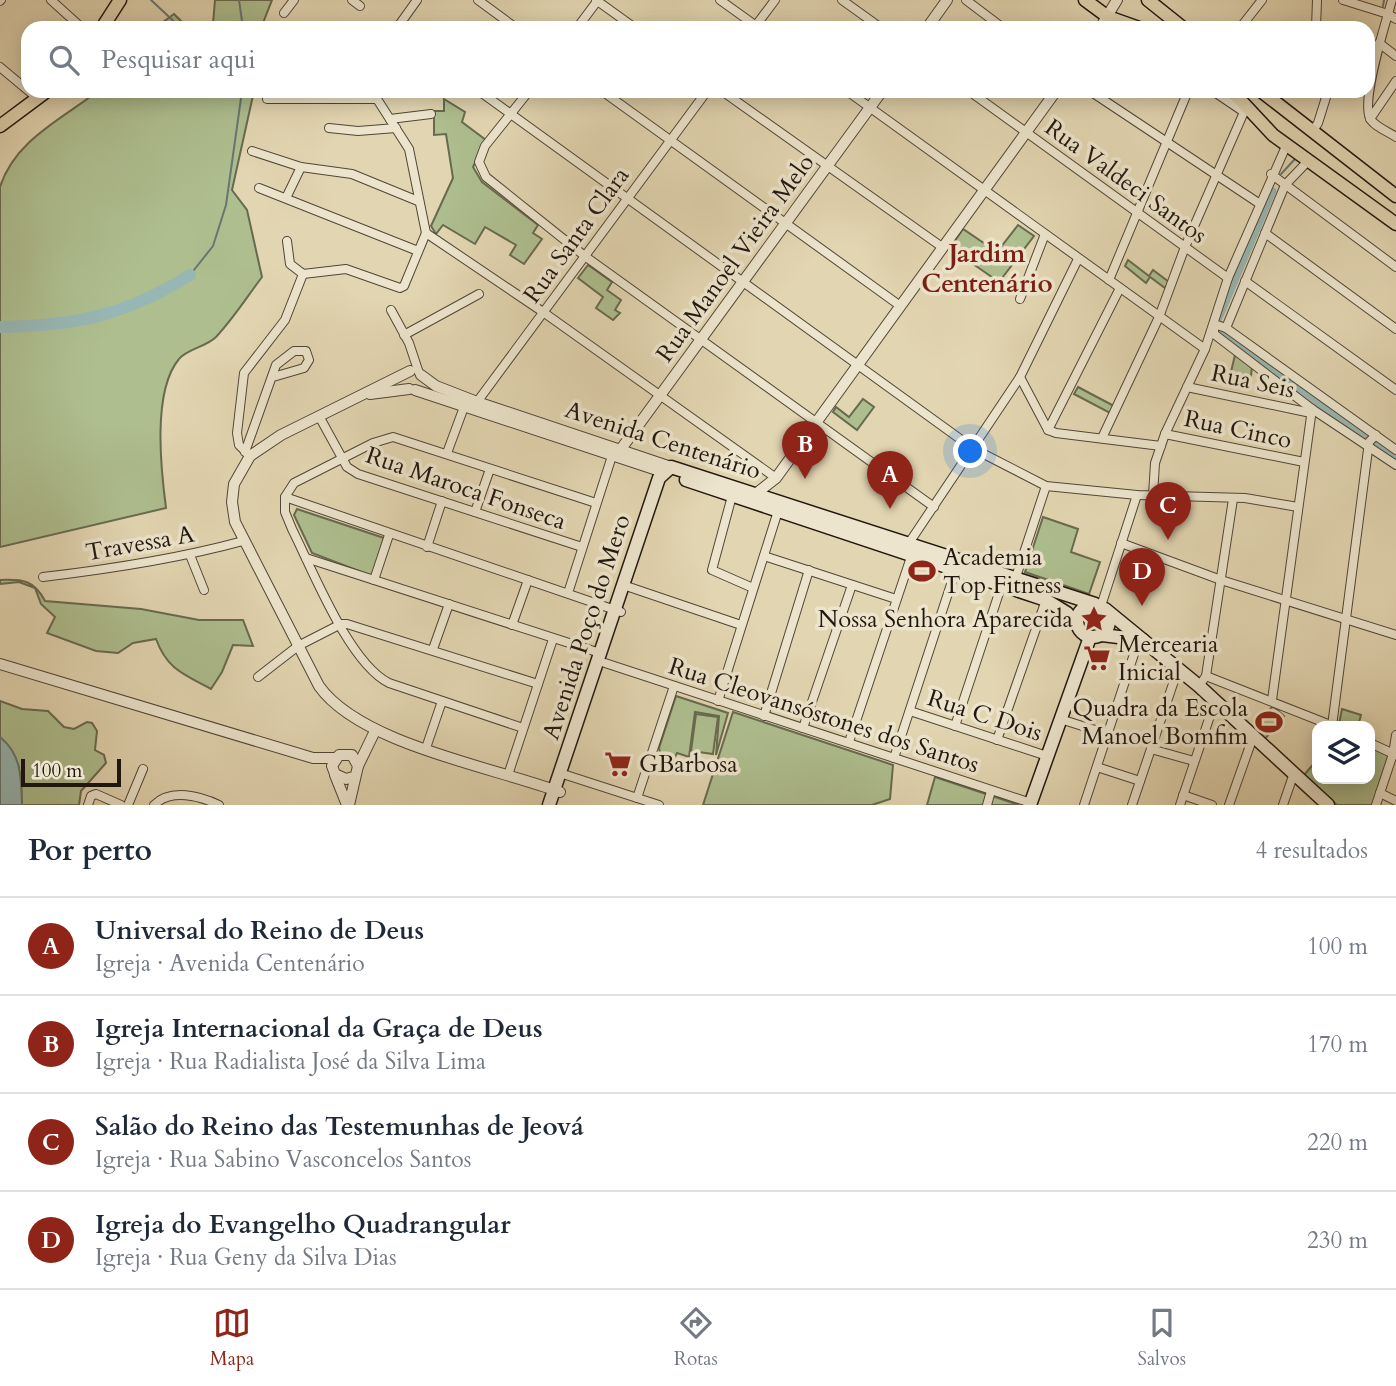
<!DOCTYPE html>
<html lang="pt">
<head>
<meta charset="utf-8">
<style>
  body { margin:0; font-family:Cardo,serif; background:#f6f6f7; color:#1f2937 }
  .controls { position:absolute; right:21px; bottom:21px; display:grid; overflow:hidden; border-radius:14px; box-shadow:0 4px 18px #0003 }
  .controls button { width:63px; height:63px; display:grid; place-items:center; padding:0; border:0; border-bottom:2px solid #e0e1e3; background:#fff; color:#1f2937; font:35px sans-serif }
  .scale { position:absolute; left:21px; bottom:18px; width:100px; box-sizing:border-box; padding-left:7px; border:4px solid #21170f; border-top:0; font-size:19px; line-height:24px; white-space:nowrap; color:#21170f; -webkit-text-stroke:5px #ece4cc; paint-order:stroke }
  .you { position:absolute; left:971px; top:452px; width:24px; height:24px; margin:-18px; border:5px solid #fff; border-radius:50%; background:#1a73e8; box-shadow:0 0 0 10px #1a73e833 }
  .badge { display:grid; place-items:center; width:46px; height:46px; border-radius:50%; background:#8f2418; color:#fff; font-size:23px; font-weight:700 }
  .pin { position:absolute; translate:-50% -58px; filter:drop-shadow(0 2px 4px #0008) }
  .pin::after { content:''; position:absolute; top:37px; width:24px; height:21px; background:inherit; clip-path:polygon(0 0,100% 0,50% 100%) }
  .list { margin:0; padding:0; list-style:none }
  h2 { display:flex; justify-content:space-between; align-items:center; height:91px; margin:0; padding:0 28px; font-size:30px }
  h2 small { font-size:23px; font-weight:400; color:#747a83 }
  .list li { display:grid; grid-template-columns:46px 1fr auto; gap:21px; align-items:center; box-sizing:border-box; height:98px; padding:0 28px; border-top:2px solid #e0e1e3 }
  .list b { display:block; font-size:26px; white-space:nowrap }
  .list p { margin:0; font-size:23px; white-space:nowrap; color:#747a83 }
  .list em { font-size:23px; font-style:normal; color:#747a83 }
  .icon { flex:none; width:38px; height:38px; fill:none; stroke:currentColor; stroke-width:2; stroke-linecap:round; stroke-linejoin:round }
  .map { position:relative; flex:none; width:1396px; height:805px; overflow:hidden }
  .search { position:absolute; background:#fff; box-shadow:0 4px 18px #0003; left:21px; right:21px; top:21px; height:77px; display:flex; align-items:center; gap:18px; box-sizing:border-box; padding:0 24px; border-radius:21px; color:#747a83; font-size:26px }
  .sheet { height:483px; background:#fff }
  nav { display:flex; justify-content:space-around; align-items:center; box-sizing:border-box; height:98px; border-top:2px solid #e0e1e3; background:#fff; font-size:19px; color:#747a83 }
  nav a { display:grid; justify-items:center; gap:4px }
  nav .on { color:#8f2418 }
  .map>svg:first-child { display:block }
</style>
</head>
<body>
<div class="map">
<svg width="1396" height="805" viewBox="0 0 1396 805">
  <rect width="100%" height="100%" fill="#e2d5b1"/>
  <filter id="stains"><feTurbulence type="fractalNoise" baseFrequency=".00286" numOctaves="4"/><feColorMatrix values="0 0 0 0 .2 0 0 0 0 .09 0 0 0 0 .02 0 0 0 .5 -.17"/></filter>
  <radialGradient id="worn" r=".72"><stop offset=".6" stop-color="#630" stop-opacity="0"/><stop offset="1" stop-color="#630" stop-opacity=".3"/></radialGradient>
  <!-- green -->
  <g fill="#aebe8f" stroke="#686a4f" stroke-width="2">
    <path d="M215,0H272L261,28H208L213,24Z"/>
    <path d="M174,14L188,28H155Z"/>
    <path d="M98,91H254L232,190L247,210L262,277C247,297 233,319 216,337C206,347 187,349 179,359C152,391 161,470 166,508L0,547V187C15,140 62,119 98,91Z"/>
    <path d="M444,99L465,112L462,122L486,140L473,167L482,182L538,225L533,233L542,239L524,264L510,255L516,245L485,227L475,244L443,225L436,234L431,226L453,178L446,134L434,135V111H444Z"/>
    <path d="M1018,225L1034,236L999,282L950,248L963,229L997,252Z"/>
    <path d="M1128,260L1149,276L1153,270L1169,282L1165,288L1150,277L1146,283L1125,266Z"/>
    <path d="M588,265L612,282L607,290L621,300L615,310L620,313L613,320L596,308L603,297L578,278Z"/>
    <path d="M1235,355L1252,367L1251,376L1231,372Z"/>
    <path d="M1078,387L1114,406L1110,413L1074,394Z"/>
    <path d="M863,399L874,407L857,430L833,412L836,407L849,417Z"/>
    <path d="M297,509L384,538L372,576L312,553L294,515Z"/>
    <path d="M1043,517L1078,529L1071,552L1100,562L1089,594L1025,572Z"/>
    <path d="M0,580C23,579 34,580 45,601L141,609L199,620H243L253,646L233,645L222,672L211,689C183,674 167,669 156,639L133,643L118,653L96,651L47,633L55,617L41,604L35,588L19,582L0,584Z"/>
    <path d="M1094,609L1105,616L1103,631L1093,635L1083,631L1080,621L1085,612Z"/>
    <path d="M676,696L728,713L716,755L719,716L695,712L689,757L677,753L673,761L661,757L659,748Z"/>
    <path d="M0,701L22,709L48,711L64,727L74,729L87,722L92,723L97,731L95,750L104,755L106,763L81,791L79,805H22C21,778 22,756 0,737Z"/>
    <path d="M1273,706L1284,716L1265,739L1253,728Z"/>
    <path d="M1342,709L1361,715L1358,726L1339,724Z"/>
    <path d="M733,712L893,765L890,799L872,805H703Z"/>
    <path d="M696,714L718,717L713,754L691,751Z"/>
    <path d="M1370,747L1395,756L1376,805H1337L1304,775L1317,760V779H1370Z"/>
    <path d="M935,777L1019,805H927Z"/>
  </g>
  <!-- water -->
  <path fill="#97b7b4" stroke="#687772" stroke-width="2" d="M0,737C22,755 21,778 22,805H0Z"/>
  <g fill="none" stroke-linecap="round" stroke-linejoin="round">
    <!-- stream -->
    <g stroke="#687772" stroke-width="2">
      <path d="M151,0L181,28"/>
      <path d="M239,0L243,28"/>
      <path d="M1383,6L1384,0"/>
      <path d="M1281,174L1295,159"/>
      <path d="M190,275L213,246L226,205L242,91"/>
    </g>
    <!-- canal -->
    <path stroke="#97b7b4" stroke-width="7" d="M1273,191L1217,323L1224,335L1396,459"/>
    <!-- river -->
    <path stroke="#97b7b4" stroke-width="12" d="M0,327C75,326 126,315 190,275"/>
    <defs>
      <g id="minor">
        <path d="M51,0L82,28"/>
        <path d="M352,0L360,6"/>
        <path d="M478,0L516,28"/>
        <path d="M596,0L635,28"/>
        <path d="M720,0L759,28"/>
        <path d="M842,0L881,28"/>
        <path d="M966,0L1003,28"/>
        <path d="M1343,0L1388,14L1396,19"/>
        <path d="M1392,0C1386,22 1361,99 1370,118C1373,126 1389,132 1396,137"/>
        <path d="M0,1L1,0"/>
        <path d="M284,13L294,0"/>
        <path d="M397,28L417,0"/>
        <path d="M577,28L598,0"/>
        <path d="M754,28L775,0"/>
        <path d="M1240,28L1262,0"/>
        <path d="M1316,28L1317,0"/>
        <path d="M1379,43L1396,56"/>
        <path d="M0,67L37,98"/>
        <path d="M378,91L377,99L409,149L426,233"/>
        <path d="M479,91L974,449L1046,486L1137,495L1245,498L1298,507"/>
        <path d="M529,91L485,146L479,162L486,177L586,257L934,507"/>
        <path d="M602,91L899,305"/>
        <path d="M722,91L942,247"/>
        <path d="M847,91L1205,349"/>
        <path d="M969,91L1228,278"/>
        <path d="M1090,91L1260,204"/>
        <path d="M1213,91L1244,112L1245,110"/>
        <path d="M267,99H377"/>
        <path d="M390,119L431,114"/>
        <path d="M1370,119L1396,81"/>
        <path d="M329,128L358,131L396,128"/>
        <path d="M1312,132L1318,123L1328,91"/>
        <path d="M252,151L301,167L352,174L418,201"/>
        <path d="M1271,174L1396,267"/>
        <path d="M259,188L418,251"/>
        <path d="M286,198L301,167"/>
        <path d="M426,233L543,312L776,478"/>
        <path d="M1265,233L1396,329"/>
        <path d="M287,241L290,264L303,274L346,269L400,288L404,286L426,233"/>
        <path d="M1109,280L1188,91"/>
        <path d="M1245,281L1396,390"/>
        <path d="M1020,299L1045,234"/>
        <path d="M391,310L409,343L419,373"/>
        <path d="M1214,324L1226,328L1396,450"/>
        <path d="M1214,327V334L1312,409L1396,465"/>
        <path d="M1226,328L1285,185L1309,160"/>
        <path d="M404,335L479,294"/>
        <path d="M1020,377L1048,430L1056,433L1161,446"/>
        <path d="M1187,387L1311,413"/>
        <path d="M477,402L707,91"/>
        <path d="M319,416L347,467L358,474L582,547"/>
        <path d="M1048,430L1120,288"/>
        <path d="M1165,434L1304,462"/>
        <path d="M1102,438L1159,317L1185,247L1244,112"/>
        <path d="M245,452L276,365L294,351H306L309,360L304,368L273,377"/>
        <path d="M447,453L464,407"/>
        <path d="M250,456L239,445L237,433L244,373L285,320L303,274"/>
        <path d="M1153,495L1155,463L1165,434L1205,349L1228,278L1287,144"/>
        <path d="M732,496L712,570L753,588"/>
        <path d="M285,497L621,612"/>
        <path d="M475,512L490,469"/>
        <path d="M909,543L1020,377L1078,259"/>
        <path d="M1121,543L1221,580L1396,635"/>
        <path d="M427,547L442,501"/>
        <path d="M190,555L204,590"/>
        <path d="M764,556L896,599"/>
        <path d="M306,558L600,653"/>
        <path d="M43,577C111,569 177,559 243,541"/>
        <path d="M374,580L389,535"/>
        <path d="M1015,580L1046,486"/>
        <path d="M629,587L741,625"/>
        <path d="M568,593L612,456"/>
        <path d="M1101,606L1137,495"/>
        <path d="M512,625L528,580"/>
        <path d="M433,649L449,604"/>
        <path d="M605,663L1031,803"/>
        <path d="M1206,676L1333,726"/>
        <path d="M258,677L298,646L341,624H347L538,684"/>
        <path d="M1199,686L1206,676L1233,499"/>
        <path d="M1272,700L1312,409"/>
        <path d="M718,701L778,511"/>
        <path d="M910,711L1047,756"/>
        <path d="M764,716L809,570"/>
        <path d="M1060,719L1108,734"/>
        <path d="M955,726L1002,584"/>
        <path d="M1332,726L1369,442L1376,435"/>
        <path d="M523,728L389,683C349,663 313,571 292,529L285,512V497L294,483L373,443L393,437L596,503"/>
        <path d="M803,728L852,585"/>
        <path d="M997,740L1046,600"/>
        <path d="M849,742L912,554"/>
        <path d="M1370,743L1396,755"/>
        <path d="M426,748L442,701"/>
        <path d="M1151,749L1194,761"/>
        <path d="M894,758L956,569"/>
        <path d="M1097,767L1140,781"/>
        <path d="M508,775L553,639"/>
        <path d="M566,775L659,805"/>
        <path d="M1380,793L1396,801"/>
        <path d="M1183,795L1212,805"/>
        <path d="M637,798L674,686"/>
        <path d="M88,805L91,796L96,794L121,805"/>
        <path d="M128,805L143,769"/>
        <path d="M154,805C171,788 200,796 219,805"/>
        <path d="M987,805L991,791"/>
        <path d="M1084,805L1140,636"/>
        <path d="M1132,805L1178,669"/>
        <path d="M1180,805L1215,701"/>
        <path d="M1229,805L1253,737"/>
        <path d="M1283,805L1294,773"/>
        <path d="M1376,805L1393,754L1396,735"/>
      </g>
      <g id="tertiary">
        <path d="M927,28L947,0"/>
        <path d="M1100,28L1117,0"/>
        <path d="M410,371L281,435L250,456L234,484L232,502L235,522L319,686C360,744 493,767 560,792"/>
        <path d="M421,375L436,386L477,402L671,467"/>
        <path d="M415,390L663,472"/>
        <path d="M370,394L409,389"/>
        <path d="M621,449L882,91"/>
        <path d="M753,496L776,478L1056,91"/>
        <path d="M0,664L313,758H335"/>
        <path d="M358,766L375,731"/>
        <path d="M335,775L347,805"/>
        <path d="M349,805L358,766L352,755H339L332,766L335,774L346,779L353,777"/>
      </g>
      <g id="secondary">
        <path d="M686,480L1046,600L1067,613L1077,625"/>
        <circle cx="1093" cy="621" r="16"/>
        <path d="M1105,609L1199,686L1328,805"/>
        <path d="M1102,635L1143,640"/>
        <path d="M549,805L659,478L671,467L1095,604"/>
        <path d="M1030,805L1090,637"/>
      </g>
      <g id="primary">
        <path d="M1085,0L1108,17L1139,28"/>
        <path d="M1148,0L1183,28"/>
        <path d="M102,28L120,0"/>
        <path d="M1232,91L1273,135L1396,224"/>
        <path d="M1261,91L1396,196"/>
        <path d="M0,126L47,91"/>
      </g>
    </defs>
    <!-- minor casing -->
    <use href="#minor" stroke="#514638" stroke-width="10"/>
    <!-- tertiary casing -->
    <use href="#tertiary" stroke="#514638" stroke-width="12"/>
    <!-- secondary casing -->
    <use href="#secondary" stroke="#21170f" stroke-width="15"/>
    <!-- primary casing -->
    <use href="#primary" stroke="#21170f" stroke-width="15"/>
    <!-- minor -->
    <use href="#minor" stroke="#ece4cc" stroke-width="8"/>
    <!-- tertiary -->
    <use href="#tertiary" stroke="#ece4cc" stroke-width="10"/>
    <!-- secondary -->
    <use href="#secondary" stroke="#ece4cc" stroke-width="12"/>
    <!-- primary -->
    <use href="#primary" stroke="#e2d5b1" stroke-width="12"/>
  </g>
  <!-- icons -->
  <defs>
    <symbol id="stadium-bare" viewBox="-9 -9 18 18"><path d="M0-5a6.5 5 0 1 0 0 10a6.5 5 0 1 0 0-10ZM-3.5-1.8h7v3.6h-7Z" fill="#8f2418" stroke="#ece4cc" stroke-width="2.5" paint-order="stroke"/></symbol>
    <symbol id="sight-bare" viewBox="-9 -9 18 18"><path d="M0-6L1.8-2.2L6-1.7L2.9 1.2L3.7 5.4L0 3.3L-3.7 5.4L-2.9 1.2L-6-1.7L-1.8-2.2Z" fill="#8f2418" stroke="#ece4cc" stroke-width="2.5" paint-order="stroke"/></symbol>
    <symbol id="supermarket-bare" viewBox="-9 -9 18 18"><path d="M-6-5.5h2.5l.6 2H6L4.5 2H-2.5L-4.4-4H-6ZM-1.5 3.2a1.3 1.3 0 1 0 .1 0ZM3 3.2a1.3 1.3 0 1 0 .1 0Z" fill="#8f2418" stroke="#ece4cc" stroke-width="2.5" paint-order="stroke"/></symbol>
  </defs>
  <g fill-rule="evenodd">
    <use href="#stadium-bare" x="903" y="552" width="38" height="38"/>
    <use href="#sight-bare" x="1075" y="600" width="38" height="38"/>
    <use href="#supermarket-bare" x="1078" y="639" width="38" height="38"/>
    <use href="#stadium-bare" x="1250" y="703" width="38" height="38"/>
    <use href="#supermarket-bare" x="599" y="745" width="38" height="38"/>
  </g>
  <g text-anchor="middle" stroke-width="7" stroke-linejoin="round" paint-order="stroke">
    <!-- street labels -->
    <g font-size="24" fill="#21170f" stroke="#ece4cc">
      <text transform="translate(1126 181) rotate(36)" y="8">Rua Valdeci Santos</text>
      <text transform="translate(576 235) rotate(-54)" y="8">Rua Santa Clara</text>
      <text transform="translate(735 258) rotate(-54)" y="8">Rua Manoel Vieira Melo</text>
      <text transform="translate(1253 381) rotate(12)" y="8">Rua Seis</text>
      <text transform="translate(1238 429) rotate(12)" y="8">Rua Cinco</text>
      <text transform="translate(663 440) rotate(18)" y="8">Avenida Centenário</text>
      <text transform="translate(466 488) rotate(19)" y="8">Rua Maroca Fonseca</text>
      <text transform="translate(140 543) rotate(-10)" y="8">Travessa A</text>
      <text transform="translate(586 627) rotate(-72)" y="8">Avenida Poço do Mero</text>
      <text transform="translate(824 715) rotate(18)" y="8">Rua Cleovansóstones dos Santos</text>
      <text transform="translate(985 715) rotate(18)" y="8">Rua C Dois</text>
    </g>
    <!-- poi labels -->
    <g font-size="24" fill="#21170f" stroke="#ece4cc" text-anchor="start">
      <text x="943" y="565">Academia<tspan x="943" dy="28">Top Fitness</tspan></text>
      <text x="1073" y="627" text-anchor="end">Nossa Senhora Aparecida</text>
      <text x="1118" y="652">Mercearia<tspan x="1118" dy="28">Inicial</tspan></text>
      <text x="1248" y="716" text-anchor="end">Quadra da Escola<tspan x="1248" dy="28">Manoel Bomfim</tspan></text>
      <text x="639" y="772">GBarbosa</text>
    </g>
    <!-- neighbourhood labels -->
    <g font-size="26" font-weight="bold" fill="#7a1f14" stroke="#ece4cc">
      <text x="987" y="262">Jardim<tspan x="987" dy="30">Centenário</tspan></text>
    </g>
  </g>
  <rect width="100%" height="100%" filter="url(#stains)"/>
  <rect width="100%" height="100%" fill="url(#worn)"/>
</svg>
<div class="controls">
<button><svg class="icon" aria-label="layers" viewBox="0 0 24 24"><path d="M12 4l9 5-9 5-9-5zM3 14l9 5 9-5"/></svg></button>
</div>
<div class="scale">100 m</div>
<div class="you"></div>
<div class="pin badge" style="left:890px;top:509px">A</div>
<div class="pin badge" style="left:805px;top:479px">B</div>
<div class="pin badge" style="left:1168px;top:540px">C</div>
<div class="pin badge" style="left:1142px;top:606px">D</div>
<div class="search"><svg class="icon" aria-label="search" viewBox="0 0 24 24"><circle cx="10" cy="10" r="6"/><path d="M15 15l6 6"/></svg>Pesquisar aqui</div>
</div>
<section class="sheet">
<h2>Por perto<small>4 resultados</small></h2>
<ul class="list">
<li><span class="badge">A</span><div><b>Universal do Reino de Deus</b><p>Igreja · Avenida Centenário</p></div><em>100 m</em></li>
<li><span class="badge">B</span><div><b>Igreja Internacional da Graça de Deus</b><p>Igreja · Rua Radialista José da Silva Lima</p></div><em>170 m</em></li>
<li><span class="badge">C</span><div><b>Salão do Reino das Testemunhas de Jeová</b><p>Igreja · Rua Sabino Vasconcelos Santos</p></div><em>220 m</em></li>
<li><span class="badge">D</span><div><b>Igreja do Evangelho Quadrangular</b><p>Igreja · Rua Geny da Silva Dias</p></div><em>230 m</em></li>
</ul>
</section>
<nav>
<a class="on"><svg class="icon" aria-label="map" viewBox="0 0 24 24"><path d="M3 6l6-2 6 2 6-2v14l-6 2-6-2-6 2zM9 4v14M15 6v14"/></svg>Mapa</a>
<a><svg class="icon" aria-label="directions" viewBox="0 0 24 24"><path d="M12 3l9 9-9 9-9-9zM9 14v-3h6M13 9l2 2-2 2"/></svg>Rotas</a>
<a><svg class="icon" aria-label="saved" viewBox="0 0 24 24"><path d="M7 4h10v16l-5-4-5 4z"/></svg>Salvos</a>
</nav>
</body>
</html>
